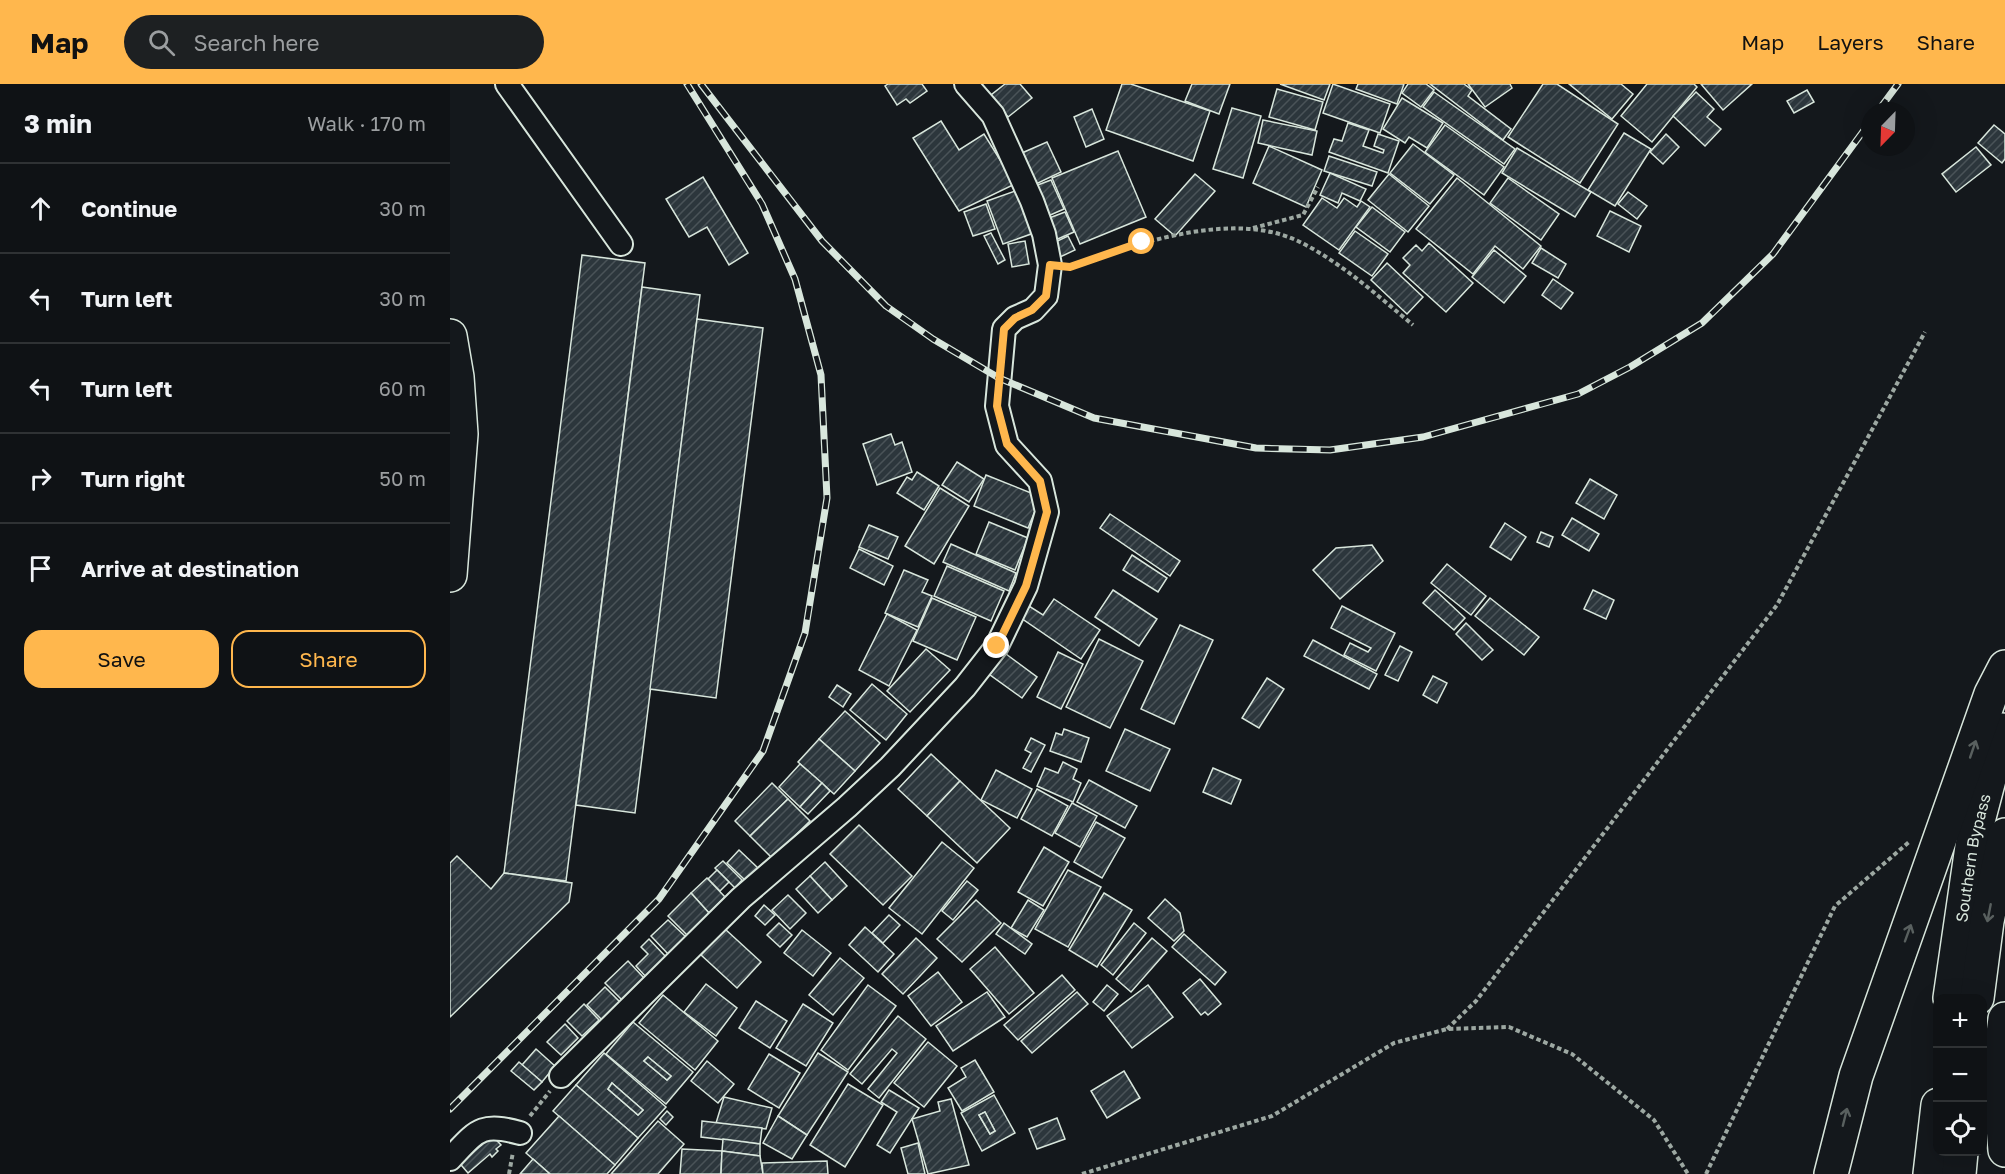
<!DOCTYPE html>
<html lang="en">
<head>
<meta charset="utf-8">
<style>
  body { margin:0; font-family:"Golos Text",sans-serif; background:#1d2022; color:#f1f3f6 }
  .controls { position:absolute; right:18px; bottom:18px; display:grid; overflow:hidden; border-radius:12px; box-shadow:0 6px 24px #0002 }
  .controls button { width:54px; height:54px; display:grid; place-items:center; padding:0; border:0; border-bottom:2px solid #2f3234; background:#0f1215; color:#f1f3f6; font:30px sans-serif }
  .compass { position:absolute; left:1411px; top:18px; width:54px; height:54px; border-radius:50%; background:#0f1215; box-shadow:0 6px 24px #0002; rotate:203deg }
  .stop { position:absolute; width:18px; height:18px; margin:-14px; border:4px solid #ffb74d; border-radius:50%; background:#fff }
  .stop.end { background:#ffb74d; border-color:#fff; box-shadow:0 2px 6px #0008 }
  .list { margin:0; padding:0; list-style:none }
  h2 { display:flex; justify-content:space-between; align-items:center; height:78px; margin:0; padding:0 24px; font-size:26px }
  h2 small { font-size:20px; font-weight:400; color:#9b9ea0 }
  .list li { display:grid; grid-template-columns:39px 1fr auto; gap:18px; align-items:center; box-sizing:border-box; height:90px; padding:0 24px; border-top:2px solid #2f3234 }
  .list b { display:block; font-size:22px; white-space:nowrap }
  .list em { font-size:20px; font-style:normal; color:#9b9ea0 }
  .actions { display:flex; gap:12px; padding:18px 24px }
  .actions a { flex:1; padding:14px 0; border:2px solid #ffb74d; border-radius:18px; text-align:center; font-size:21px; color:#ffb74d }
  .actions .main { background:#ffb74d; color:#111 }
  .icon { flex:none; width:33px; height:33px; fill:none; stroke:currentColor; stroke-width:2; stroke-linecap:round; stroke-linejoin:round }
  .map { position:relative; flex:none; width:1555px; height:1090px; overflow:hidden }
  header { display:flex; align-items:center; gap:36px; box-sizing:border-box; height:84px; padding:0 30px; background:#ffb74d; color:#111 }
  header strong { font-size:28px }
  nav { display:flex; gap:33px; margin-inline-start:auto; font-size:21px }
  .search { width:420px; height:54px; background:#1d2022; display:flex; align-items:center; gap:15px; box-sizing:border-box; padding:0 21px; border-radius:33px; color:#9b9ea0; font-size:22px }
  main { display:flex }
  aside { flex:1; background:#0f1215 }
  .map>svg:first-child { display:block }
</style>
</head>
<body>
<header>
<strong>Map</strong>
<div class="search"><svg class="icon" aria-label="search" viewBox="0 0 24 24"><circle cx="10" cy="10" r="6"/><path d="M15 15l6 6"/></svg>Search here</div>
<nav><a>Map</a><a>Layers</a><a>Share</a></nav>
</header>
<main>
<aside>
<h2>3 min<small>Walk · 170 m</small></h2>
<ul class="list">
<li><svg class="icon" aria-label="ahead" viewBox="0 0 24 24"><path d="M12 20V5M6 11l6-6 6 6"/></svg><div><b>Continue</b></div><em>30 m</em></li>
<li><svg class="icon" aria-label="left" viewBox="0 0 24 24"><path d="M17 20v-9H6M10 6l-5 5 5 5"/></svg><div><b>Turn left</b></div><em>30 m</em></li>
<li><svg class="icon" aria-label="left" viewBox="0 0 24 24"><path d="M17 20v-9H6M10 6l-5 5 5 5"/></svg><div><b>Turn left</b></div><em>60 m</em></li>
<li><svg class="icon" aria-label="right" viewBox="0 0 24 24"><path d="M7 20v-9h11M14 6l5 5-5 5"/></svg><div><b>Turn right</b></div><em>50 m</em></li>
<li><svg class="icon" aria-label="arrive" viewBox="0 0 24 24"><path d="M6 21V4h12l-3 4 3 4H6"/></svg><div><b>Arrive at destination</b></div></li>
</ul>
<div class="actions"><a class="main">Save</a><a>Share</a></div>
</aside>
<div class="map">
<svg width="1555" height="1090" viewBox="0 0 1555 1090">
  <defs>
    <pattern id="building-hatch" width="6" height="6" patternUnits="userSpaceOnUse" patternTransform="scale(1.5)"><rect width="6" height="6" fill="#2c363c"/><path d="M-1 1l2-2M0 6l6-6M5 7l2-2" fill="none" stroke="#4a5358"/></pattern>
  </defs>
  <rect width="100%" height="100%" fill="#14181c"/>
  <!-- building -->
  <g fill="url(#building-hatch)" stroke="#d8e6dc" stroke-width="1.5" fill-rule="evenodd">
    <path d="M438,0H472L477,7L460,19L456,15L447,21L435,2Z"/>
    <path d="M555,0H570L582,14L558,33L541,11Z"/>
    <path d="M672,0H681L760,27L743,77L656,46Z"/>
    <path d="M742,0H780L769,30L735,17Z"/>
    <path d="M830,0H880L874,16Z"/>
    <path d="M883,0L940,20L930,49L873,29Z"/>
    <path d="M908,0H954L947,20L906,5Z"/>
    <path d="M958,0H976L984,6L971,23L952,9Z"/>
    <path d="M980,0H1014L1022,6L1018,12L1061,45L1053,56Z"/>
    <path d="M1018,0H1060L1062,4L1035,23Z"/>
    <path d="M1093,0H1107L1168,40L1130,99L1058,53Z"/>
    <path d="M1119,0H1171L1183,10L1162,35Z"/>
    <path d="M1197,0H1244L1247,3L1202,58L1171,32Z"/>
    <path d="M1251,0H1302L1273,26Z"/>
    <path d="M827,5L873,18L865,46L819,33Z"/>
    <path d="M1357,6L1364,18L1344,29L1337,17Z"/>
    <path d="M984,8L1065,65L1054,80L973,23Z"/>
    <path d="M1246,8L1264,25L1257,33L1271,45L1255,62L1223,32Z"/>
    <path d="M952,14L993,39L977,64L959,53L955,59L933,45Z"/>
    <path d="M782,24L811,32L793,94L763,85Z"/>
    <path d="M642,25L654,55L636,63L624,33Z"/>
    <path d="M813,36L867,47L862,71L808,59Z"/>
    <path d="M491,37L509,66L534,50L565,100L509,127L463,54Z"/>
    <path d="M898,39L919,46L913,62L933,69L934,66L924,62L928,50L949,57L938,89L879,68L884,55L892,57Z"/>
    <path d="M995,41L1054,83L1034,111L975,68Z"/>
    <path d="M1544,41L1555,50V75L1552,79L1528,59Z"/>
    <path d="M1174,49L1201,65L1165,122L1138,106Z"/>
    <path d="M1216,50L1229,63L1213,80L1200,68Z"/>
    <path d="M597,58L611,88L586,100L572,69Z"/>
    <path d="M963,60L1004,91L980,120L940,89Z"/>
    <path d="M819,62L872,86L856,123L803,99Z"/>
    <path d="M1526,63L1541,81L1506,108L1492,90Z"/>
    <path d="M1067,64L1141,108L1125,133L1052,89Z"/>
    <path d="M668,67L696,133L630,160L602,94Z"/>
    <path d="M879,72L927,88L922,102L874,87Z"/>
    <path d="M880,89L916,105L910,117L892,109L888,119L870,111Z"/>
    <path d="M745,90L765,107L725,152L705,135Z"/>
    <path d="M939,90L979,122L958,148L918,116Z"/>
    <path d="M253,93L298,169L279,181L257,143L239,153L216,115Z"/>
    <path d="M1007,94L1091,162L1073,185L1045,162L1023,190L966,145Z"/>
    <path d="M1058,94L1109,130L1091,156L1040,119Z"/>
    <path d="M601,96L614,125L598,132L585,102Z"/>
    <path d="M568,106L584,149L553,160L537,117Z"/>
    <path d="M1178,108L1197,122L1187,135L1168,120Z"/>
    <path d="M872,114L887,124L894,114L907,123L911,117L920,123L889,166L853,141Z"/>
    <path d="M536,120L545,145L523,152L514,128Z"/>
    <path d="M922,123L955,148L940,168L906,143Z"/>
    <path d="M1160,127L1191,142L1179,168L1147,152Z"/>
    <path d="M615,128L624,148L603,157L594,136Z"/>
    <path d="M905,147L938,170L922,192L889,169Z"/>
    <path d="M541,149L555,176L548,180L534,152Z"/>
    <path d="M618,152L625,166L610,173L603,159Z"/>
    <path d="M575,157L579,180L562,183L558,160Z"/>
    <path d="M979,159L1023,199L996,228L953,189L960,181L953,174L966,161L972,167Z"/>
    <path d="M1091,164L1116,180L1108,194L1082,179Z"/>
    <path d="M1044,166L1076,192L1054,219L1022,193Z"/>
    <path d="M132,171L195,179L116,797L54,789Z"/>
    <path d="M937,179L973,213L957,230L921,196Z"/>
    <path d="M1103,195L1123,209L1111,225L1092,211Z"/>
    <path d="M192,203L250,211L185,729L126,721Z"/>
    <path d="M247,235L313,244L266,614L200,605Z"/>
    <path d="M441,350L445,361L452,358L462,388L427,401L413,360Z"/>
    <path d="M507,378L534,395L519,418L492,401Z"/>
    <path d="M467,388L489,402L474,426L447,409L457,393L462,396Z"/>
    <path d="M536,391L591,413L578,444L524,422Z"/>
    <path d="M1140,395L1167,411L1154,435L1126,419Z"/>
    <path d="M490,404L519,422L484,480L455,462Z"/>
    <path d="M660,430L730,477L720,492L650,444Z"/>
    <path d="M1122,434L1149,450L1139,467L1112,451Z"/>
    <path d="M539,438L578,454L565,486L526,470Z"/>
    <path d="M1055,439L1076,453L1061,476L1040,463Z"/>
    <path d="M419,441L448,453L438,475L409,463Z"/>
    <path d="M1091,448L1103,453L1099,463L1087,458Z"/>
    <path d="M501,460L566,489L559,507L493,478Z"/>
    <path d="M922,461L933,477L890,515L863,486L886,464Z"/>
    <path d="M409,465L443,482L434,501L400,484Z"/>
    <path d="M682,471L717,494L708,508L673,486Z"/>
    <path d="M997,480L1036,512L1021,531L981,499Z"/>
    <path d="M497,482L554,507L541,537L484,512Z"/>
    <path d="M454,486L478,496L472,508L482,512L468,543L435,529Z"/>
    <path d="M663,506L707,535L689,562L645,533Z"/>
    <path d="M985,506L1015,534L1004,546L973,519Z"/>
    <path d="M1143,506L1164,516L1156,535L1134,525Z"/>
    <path d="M482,514L526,533L507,576L463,557Z"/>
    <path d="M1040,514L1089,553L1074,571L1025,532Z"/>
    <path d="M604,515L650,546L631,575L571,534L579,522L593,531Z"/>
    <path d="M892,522L945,549L926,587L894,571L900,559L918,568L921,564L881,544Z"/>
    <path d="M437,530L467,546L439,602L409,586Z"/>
    <path d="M1016,539L1043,566L1032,576L1006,550Z"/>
    <path d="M730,541L763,556L724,640L691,625Z"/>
    <path d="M649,555L693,577L660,644L616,623Z"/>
    <path d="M863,556L927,590L919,605L854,572Z"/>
    <path d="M950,562L962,568L948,597L935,591Z"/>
    <path d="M476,565L500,586L460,628L437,607Z"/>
    <path d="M552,567L587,593L572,614L536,588Z"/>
    <path d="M608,568L633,580L611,625L587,613Z"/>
    <path d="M983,592L997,599L987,619L973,611Z"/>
    <path d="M817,594L834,605L809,644L792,634Z"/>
    <path d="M422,600L457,630L436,656L400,626Z"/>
    <path d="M387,601L401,610L393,623L379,613Z"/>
    <path d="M395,627L430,659L405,687L369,655Z"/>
    <path d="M614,645L639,654L631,678L600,667L606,649L612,651Z"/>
    <path d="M675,645L720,665L700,707L656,687Z"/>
    <path d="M581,654L595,661L581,688L573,684L581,669L575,666Z"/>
    <path d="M369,655L405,687L384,710L348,678Z"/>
    <path d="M481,670L510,697L477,732L448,705Z"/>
    <path d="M613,678L627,685L623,695L631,699L623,718L587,702L595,684L608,689Z"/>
    <path d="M350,680L372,699L350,723L329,703Z"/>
    <path d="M763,684L791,696L781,720L753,708Z"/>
    <path d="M546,686L582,705L567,734L531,716Z"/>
    <path d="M639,696L687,722L675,744L627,718Z"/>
    <path d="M510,697L560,744L527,779L477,732Z"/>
    <path d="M322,699L338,715L300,752L285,737Z"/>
    <path d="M372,699L380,707L358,730L350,723Z"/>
    <path d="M587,705L618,722L602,752L571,735Z"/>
    <path d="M338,715L360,737L322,774L300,752Z"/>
    <path d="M622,719L647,732L630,763L605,749Z"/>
    <path d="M646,738L675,754L652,794L624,778Z"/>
    <path d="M409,741L462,792L433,821L380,770Z"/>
    <path d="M492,758L524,784L472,850L439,824Z"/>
    <path d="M594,763L619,778L593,822L568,808Z"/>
    <path d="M289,766L308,784L296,797L277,779Z"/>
    <path d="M7,772L41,805L54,789L122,799L119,818L0,933V779Z"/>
    <path d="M273,777L292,796L285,804L265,784Z"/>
    <path d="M375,778L397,802L382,816L360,792Z"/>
    <path d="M267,786L279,798L270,807L258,795Z"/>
    <path d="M618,786L651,803L618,863L585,845Z"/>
    <path d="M360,792L382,816L368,829L346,805Z"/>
    <path d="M257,794L275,813L259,829L241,809Z"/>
    <path d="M517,797L528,806L503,836L492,827Z"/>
    <path d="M241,809L259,829L237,851L218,832Z"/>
    <path d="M654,809L682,826L647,883L619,866Z"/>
    <path d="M338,811L356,829L340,845L322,826Z"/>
    <path d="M715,815L730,829L734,847L724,857L698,834Z"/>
    <path d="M526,816L551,839L512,878L487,855Z"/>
    <path d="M578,816L594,826L577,853L561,844Z"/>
    <path d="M314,821L325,831L315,841L305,832Z"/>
    <path d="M439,831L450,841L433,859L422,849Z"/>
    <path d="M218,836L236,853L218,870L201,852Z"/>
    <path d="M329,839L342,851L330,863L317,851Z"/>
    <path d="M554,839L582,860L575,870L546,850Z"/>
    <path d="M684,839L696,849L663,891L651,881Z"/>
    <path d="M415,843L444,870L428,888L399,861Z"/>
    <path d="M275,845L311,878L287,904L251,871Z"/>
    <path d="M352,846L381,869L363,892L334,869Z"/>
    <path d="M734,850L776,888L765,901L722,863Z"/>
    <path d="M466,854L487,874L453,910L432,890Z"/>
    <path d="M702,854L717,867L681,908L666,895Z"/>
    <path d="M199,855L216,873L196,893L186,882L198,870L191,863Z"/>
    <path d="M545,863L584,909L559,930L520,885Z"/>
    <path d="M390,874L414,894L383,931L359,911Z"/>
    <path d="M178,877L194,894L172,916L155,899Z"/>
    <path d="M488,888L512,918L481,942L458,912Z"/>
    <path d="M612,891L625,906L568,956L554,941Z"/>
    <path d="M750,895L771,920L758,931L755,928L751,931L733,909Z"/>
    <path d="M256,900L287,924L266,952L234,928Z"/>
    <path d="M418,901L446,922L398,986L371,966Z"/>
    <path d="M657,901L668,910L654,927L643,918Z"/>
    <path d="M698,901L723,933L682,964L657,932Z"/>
    <path d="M155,903L170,918L152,936L137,921Z"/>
    <path d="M537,908L555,933L503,967L486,942Z"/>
    <path d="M627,908L638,920L582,969L571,957Z"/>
    <path d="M213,911L268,957L245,986L189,939Z"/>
    <path d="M306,917L337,937L320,964L289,944Z"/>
    <path d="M134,920L149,936L132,952L117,937Z"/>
    <path d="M353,920L383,939L356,982L326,964Z"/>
    <path d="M448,932L476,955L429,1014L418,1005L447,969L442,965L412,1000L400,990Z"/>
    <path d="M183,938L243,988L216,1020L156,970ZM198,973L221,992L217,996L194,977Z"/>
    <path d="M115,940L128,954L111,971L97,958Z"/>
    <path d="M478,958L507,982L474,1023L444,999Z"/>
    <path d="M86,965L105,982L92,998L72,981Z"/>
    <path d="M154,969L216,1023L188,1054L126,1001ZM162,999L193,1026L188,1031L158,1005Z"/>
    <path d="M368,969L398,988L357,1051L328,1032Z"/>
    <path d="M319,970L350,989L329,1024L298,1005Z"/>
    <path d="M198,973L221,992L217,996L194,977Z"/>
    <path d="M525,976L544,1008L512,1027L498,1004L516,993L511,984Z"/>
    <path d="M257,977L284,1000L268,1019L241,997Z"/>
    <path d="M69,978L92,998L84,1006L61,987Z"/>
    <path d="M674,987L690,1014L657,1034L641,1007Z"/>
    <path d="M162,999L193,1026L188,1031L158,1005Z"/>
    <path d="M398,1000L433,1021L395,1083L360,1061Z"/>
    <path d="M126,1001L188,1054L165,1081L103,1027Z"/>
    <path d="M439,1006L469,1024L440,1069L427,1061L447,1028L431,1018Z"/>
    <path d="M544,1011L565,1049L532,1067L511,1029ZM535,1028L545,1047L540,1050L529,1031Z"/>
    <path d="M274,1013L322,1024L316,1045L266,1039Z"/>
    <path d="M501,1015L519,1081L478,1090L462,1035L490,1027L488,1018Z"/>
    <path d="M217,1027L223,1033L216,1041L210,1035Z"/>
    <path d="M535,1028L545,1047L540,1050L529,1031Z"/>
    <path d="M109,1032L165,1081L157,1090H100L76,1069Z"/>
    <path d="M328,1032L357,1051L342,1075L313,1059Z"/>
    <path d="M607,1034L615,1055L587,1065L579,1045Z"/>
    <path d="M208,1037L234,1060L208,1090H161Z"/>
    <path d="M252,1037L312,1044L310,1060L251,1053Z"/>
    <path d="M38,1047L51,1061L46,1065L48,1067L42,1073L40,1070L18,1089L6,1075Z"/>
    <path d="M273,1055L310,1060V1072L272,1067Z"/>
    <path d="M468,1059L475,1090H458L451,1064Z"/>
    <path d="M232,1065L272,1067L271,1090H230Z"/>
    <path d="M272,1067L310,1072L313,1090H271Z"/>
    <path d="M83,1075L100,1090H70Z"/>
    <path d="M377,1077L378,1090H313L312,1079Z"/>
  </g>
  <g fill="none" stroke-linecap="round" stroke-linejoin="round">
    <defs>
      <g id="minor">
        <path d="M57,0L171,160"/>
        <path d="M111,992L291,814L397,723L440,683L515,603L547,562L576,502L597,428L590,397L557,361L547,322L554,245L565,234L583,226L596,212L600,181L594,150L582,117L543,31L516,0"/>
        <path d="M0,1075C27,1047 30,1038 70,1049"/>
      </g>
      <g id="highway">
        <path d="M0,252L7,293L11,350L0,491"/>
        <path id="s1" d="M1500,914L1523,756L1552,646"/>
        <path d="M1527,914L1537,837L1555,751"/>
        <path d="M1555,935L1548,986L1555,1066"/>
        <path d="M1381,1090L1406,992L1541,610L1555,583"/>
        <path d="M1480,1090L1488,1021"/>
        <path d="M1509,1090L1511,1068"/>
      </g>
    </defs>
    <!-- minor casing -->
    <use href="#minor" stroke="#d8e6dc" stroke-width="26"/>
    <!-- highway casing -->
    <use href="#highway" stroke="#d8e6dc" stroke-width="36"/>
    <!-- path -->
    <g stroke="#9da8a2" stroke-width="4" stroke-dasharray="4.5 3" stroke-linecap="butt">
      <path d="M803,144L853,131L868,103"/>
      <path d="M621,182C687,160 785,124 852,159C893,180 928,212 963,241"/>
      <path d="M997,945L1026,917L1327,521L1475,248"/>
      <path d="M80,1032L100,1007"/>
      <path d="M59,1090L63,1068"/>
      <path d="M632,1090L822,1032L944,959L997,945L1059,943L1122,970L1204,1036L1238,1090"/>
      <path d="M1256,1090L1385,822L1459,758"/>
    </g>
    <!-- minor -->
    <use href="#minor" stroke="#14181c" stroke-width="22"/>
    <!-- highway -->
    <use href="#highway" stroke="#14181c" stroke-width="33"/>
    <defs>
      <g id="rail">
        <path d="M251,0L372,157L436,222L483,255L549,294L644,334L806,364L880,366L973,353L1128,310L1180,283L1252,239L1323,170L1420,38"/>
        <path d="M1428,27L1448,0"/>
        <path d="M0,1025L209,815L313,667L355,549L377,414L371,291L345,195L312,120L237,0"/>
      </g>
    </defs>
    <!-- rail casing -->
    <use href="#rail" stroke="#d8e6dc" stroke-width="7"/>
    <!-- rail -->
    <use href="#rail" stroke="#14181c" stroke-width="4.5" stroke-dasharray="14" stroke-linecap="butt"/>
  </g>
  <!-- one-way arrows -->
  <defs><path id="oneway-shaft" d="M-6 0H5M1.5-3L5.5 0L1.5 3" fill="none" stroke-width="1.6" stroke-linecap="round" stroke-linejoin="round" transform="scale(1.5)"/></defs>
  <g stroke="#59605f">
    <use href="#oneway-shaft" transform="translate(1523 665) rotate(-71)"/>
    <use href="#oneway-shaft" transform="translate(1539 829) rotate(101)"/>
    <use href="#oneway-shaft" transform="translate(1458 849) rotate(-70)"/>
    <use href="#oneway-shaft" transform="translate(1395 1033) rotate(-76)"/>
  </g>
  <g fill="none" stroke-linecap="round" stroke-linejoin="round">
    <!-- route -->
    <path stroke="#ffb74d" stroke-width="8" d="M547,562L576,502L597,428L590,397L557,360L547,322L554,245L565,234L582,226L596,212L600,181L620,183L692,158"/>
  </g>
  <g text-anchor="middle" stroke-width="4.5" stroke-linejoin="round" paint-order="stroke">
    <!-- street labels -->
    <g font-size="16" fill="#d8e6dc" stroke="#14181c">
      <text dy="6" stroke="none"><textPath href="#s1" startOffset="142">Southern Bypass</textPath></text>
    </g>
  </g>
</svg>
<div class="controls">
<button>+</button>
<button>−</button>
<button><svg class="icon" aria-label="locate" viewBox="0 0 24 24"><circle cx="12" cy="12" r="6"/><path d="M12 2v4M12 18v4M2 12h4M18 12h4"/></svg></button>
</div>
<svg class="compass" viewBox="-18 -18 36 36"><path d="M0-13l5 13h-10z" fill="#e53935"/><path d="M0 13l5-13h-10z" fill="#9b9ea0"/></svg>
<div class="stop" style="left:692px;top:158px"></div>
<div class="stop end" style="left:547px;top:562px"></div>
</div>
</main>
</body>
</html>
